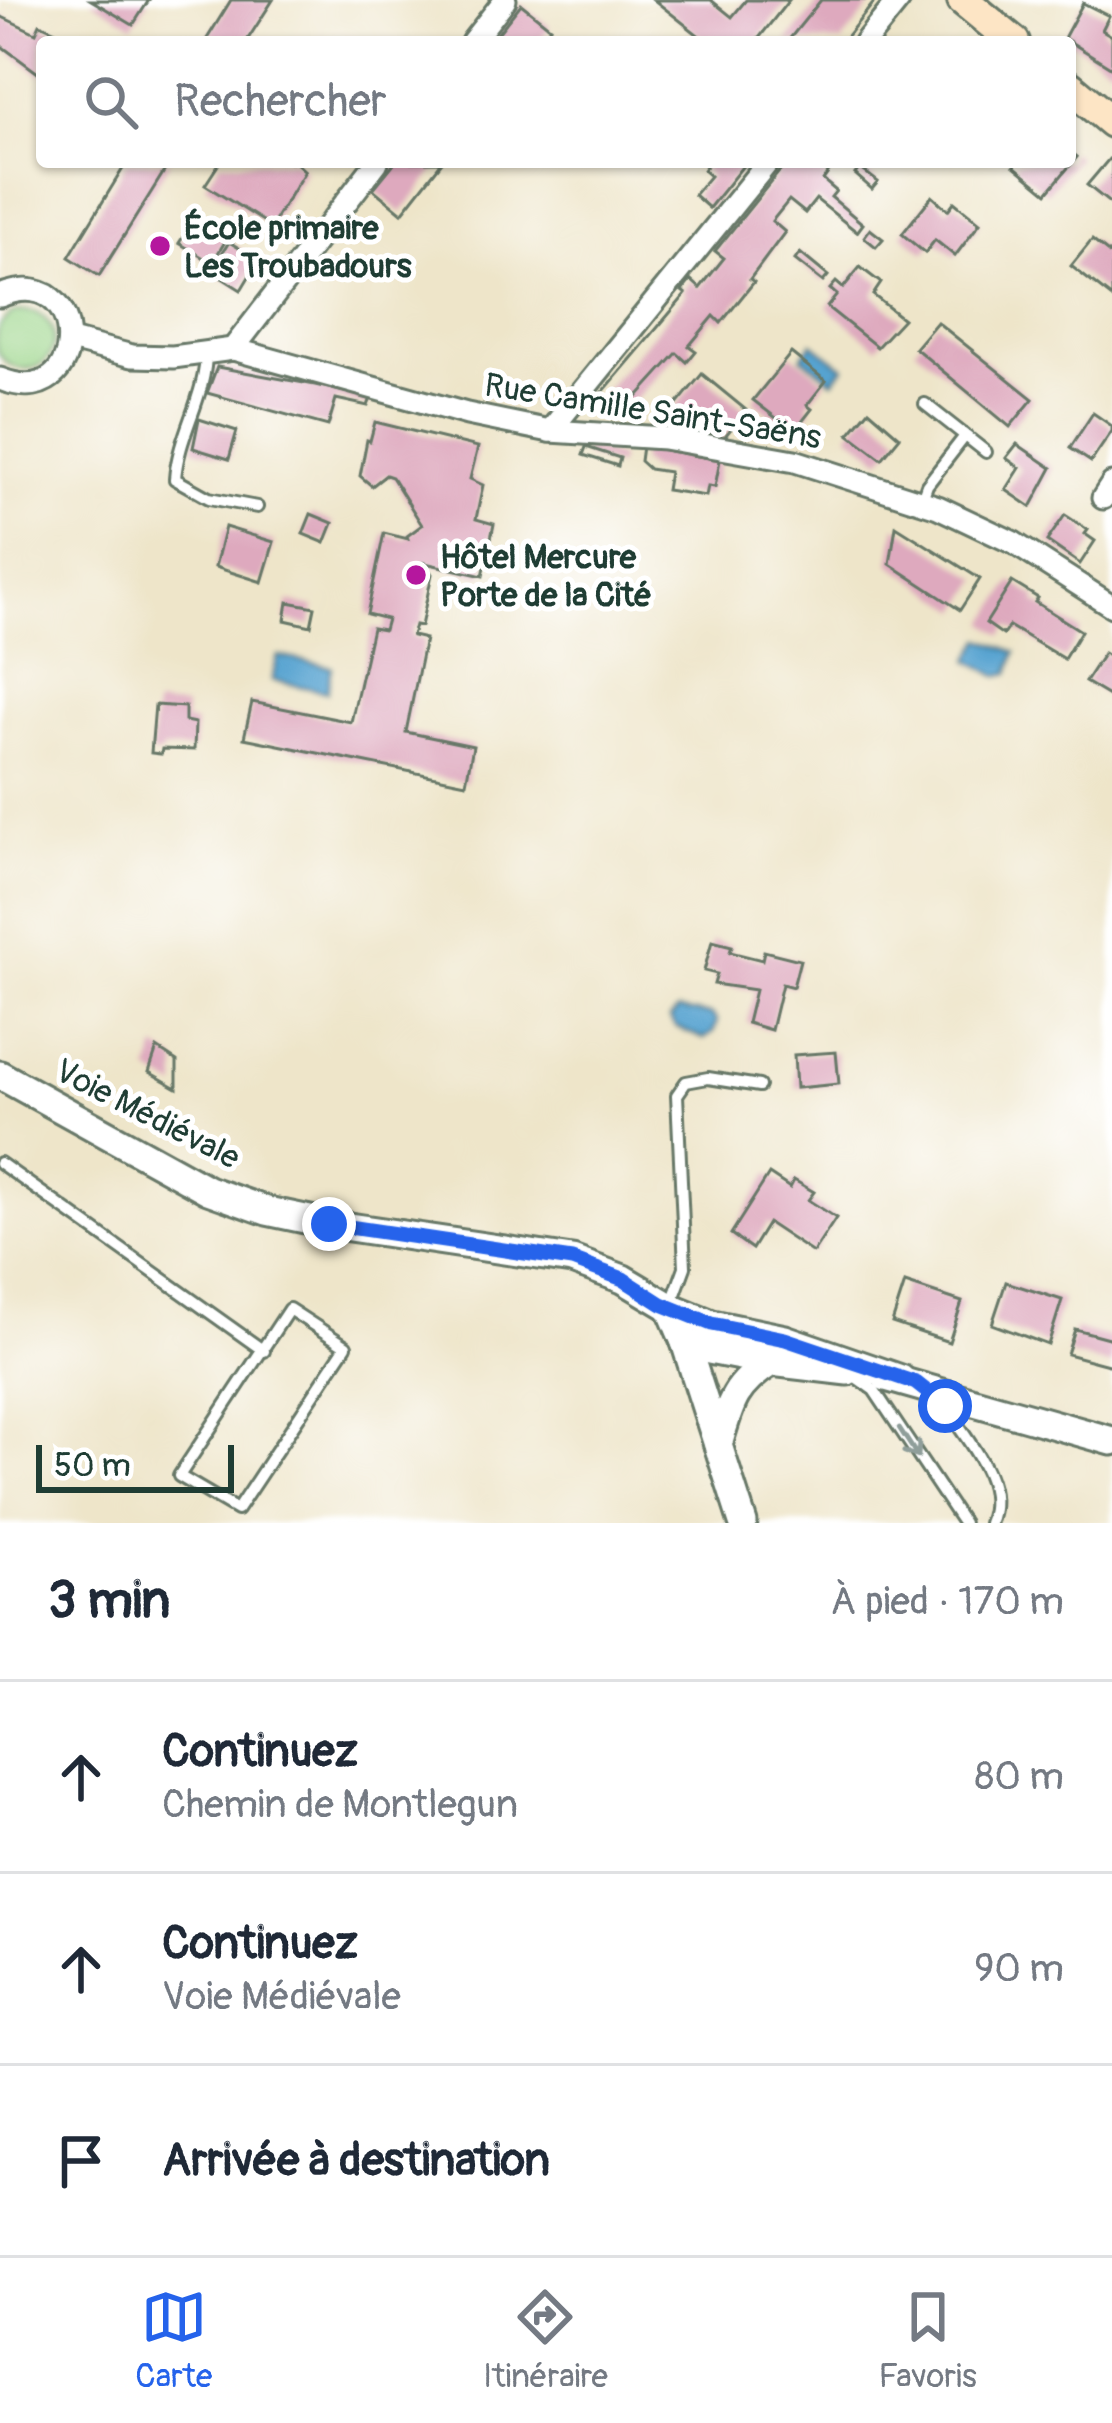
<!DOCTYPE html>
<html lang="fr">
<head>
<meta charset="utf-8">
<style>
  body { margin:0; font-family:Pangolin,sans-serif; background:#f6f6f7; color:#1f2937 }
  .scale { position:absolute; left:36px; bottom:30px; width:198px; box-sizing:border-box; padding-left:12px; border:6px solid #1f3d34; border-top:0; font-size:33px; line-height:42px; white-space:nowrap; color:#1f3d34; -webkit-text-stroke:9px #fff; paint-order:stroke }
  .stop { position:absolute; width:36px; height:36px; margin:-27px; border:9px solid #2563eb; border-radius:50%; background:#fff }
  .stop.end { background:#2563eb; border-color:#fff; box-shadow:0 3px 12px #0008 }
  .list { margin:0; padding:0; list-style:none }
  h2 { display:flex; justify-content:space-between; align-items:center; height:156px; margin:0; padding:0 48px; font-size:51px }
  h2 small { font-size:39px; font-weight:400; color:#747a83 }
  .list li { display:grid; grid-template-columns:78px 1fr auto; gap:36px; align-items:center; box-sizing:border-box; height:192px; padding:0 48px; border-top:3px solid #e0e1e3 }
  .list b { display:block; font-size:45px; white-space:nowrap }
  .list p { margin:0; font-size:39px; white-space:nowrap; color:#747a83 }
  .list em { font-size:39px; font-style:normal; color:#747a83 }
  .icon { flex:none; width:66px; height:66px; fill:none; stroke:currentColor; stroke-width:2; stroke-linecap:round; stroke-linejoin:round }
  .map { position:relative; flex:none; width:1112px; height:1523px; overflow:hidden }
  .search { position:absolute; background:#fff; box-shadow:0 3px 9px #0004; left:36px; right:36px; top:36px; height:132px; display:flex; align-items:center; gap:30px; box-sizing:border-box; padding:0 42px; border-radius:12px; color:#747a83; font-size:45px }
  .sheet { height:732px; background:#fff }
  nav { display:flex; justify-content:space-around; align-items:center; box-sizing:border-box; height:168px; border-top:3px solid #e0e1e3; background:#fff; font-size:33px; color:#747a83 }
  nav a { display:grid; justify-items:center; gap:6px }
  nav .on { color:#2563eb }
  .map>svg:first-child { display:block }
</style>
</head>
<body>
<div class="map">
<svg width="1112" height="1523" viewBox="0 0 1112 1523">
  <rect width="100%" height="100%" fill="#fff"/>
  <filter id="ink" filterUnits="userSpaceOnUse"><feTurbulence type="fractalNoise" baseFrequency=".00833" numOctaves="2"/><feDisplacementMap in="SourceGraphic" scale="24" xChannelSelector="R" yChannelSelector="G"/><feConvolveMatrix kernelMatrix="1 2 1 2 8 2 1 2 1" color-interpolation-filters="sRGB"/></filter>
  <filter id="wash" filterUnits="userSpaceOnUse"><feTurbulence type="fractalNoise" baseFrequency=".004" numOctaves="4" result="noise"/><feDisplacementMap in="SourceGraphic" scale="48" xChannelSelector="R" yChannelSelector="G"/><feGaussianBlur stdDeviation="2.7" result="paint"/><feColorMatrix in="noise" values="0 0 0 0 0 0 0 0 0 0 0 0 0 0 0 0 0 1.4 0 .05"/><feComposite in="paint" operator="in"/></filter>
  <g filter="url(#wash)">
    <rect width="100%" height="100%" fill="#eee5c9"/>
    <!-- green -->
    <circle fill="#9bd589" stroke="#5d895e" stroke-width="3" cx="25" cy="340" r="29"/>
    <!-- water -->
    <g fill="#57a3d0" stroke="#3b7082" stroke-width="3">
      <path d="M812,343L844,367L833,381L802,357Z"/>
      <path d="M982,639L1016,652L1009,673L997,676L970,660Z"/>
      <path d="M278,656L332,667L327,692L272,680Z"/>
      <path d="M678,1010L712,1015L717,1021L713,1033L704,1039L675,1027L670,1019Z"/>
    </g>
    <g id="blocks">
      <!-- building -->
      <g fill="#dea9be">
        <path d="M91,0H149L133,25Z"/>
        <path d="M231,0H273L246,42H205Z"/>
        <path d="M654,0H711L732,17L746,0H789L759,38L764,42H707Z"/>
        <path d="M821,0H876L842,42H787Z"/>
        <path d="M1083,3L1109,16L1102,30L1112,36V68L1064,38Z"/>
        <path d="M521,4L550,27L538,42H491Z"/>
        <path d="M0,16L36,33L40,24L71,38L69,42H42V76L0,45Z"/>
        <path d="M1070,151L1077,157L1047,193L1014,166L1018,162H1070Z"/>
        <path d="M1109,159L1112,161V205L1087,185Z"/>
        <path d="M127,162H170L99,276L69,257Z"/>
        <path d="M220,162H295L305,171L271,226L205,185Z"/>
        <path d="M395,162H442L402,213L373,189Z"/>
        <path d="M709,162H746L709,208L694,195L710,176L703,170Z"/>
        <path d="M787,162H836L823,180L836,191L831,197L863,224L857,232L816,199L805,213L789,200L772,221L785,232L750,279L754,282L721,323L714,316L689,346L696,351L687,362L677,353L619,417L597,399L686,294L682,291L691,280L700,288L724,258L715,251Z"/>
        <path d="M860,168L878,182L872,189L855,174Z"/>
        <path d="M932,196L948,210L954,202L980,223L955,256L935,240L925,253L902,234Z"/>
        <path d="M194,220L226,240L212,263L179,243Z"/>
        <path d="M870,229L883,239L876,247L864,237Z"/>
        <path d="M1092,240L1112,256V298L1071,266Z"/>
        <path d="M229,242L259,260L241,290L211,271Z"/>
        <path d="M800,253L828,276L823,282L795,260Z"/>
        <path d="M860,267L881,283L873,295L903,319L877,347L827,307L837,295L830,289L836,282L843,288Z"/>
        <path d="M937,322L1033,399L1010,427L915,348Z"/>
        <path d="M791,353L826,381L807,405L812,409L794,432L753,400Z"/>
        <path d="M217,367L315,385L371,398L368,406L336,399L328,426L207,393Z"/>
        <path d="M702,374L746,410L722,440L688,421L685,425L670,413Z"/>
        <path d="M869,410L900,437L882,459L849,434Z"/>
        <path d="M1093,413L1112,426V431L1091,462L1070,448Z"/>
        <path d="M199,419L237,431L229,459L193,448Z"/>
        <path d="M375,422L478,447L470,479L483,485L476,519L494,524L483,576L425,563L432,574L421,626L415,625L412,636L425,639L406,732L473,746L466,783L244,738L252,702L351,722L372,628L384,630L387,619L367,614L384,533L408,539L407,536L422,525L392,477L386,475L372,486L360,476L367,440L370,441Z"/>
        <path d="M1017,444L1052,468L1031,507L1006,490L1020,468L1006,458Z"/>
        <path d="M642,446L720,460L715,487L708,486L706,496L666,490L669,472L649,469L640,461Z"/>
        <path d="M586,447L620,458L618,466L583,455Z"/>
        <path d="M311,514L333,523L325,543L303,534Z"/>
        <path d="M1065,515L1088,530L1085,534L1095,541L1080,564L1047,541Z"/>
        <path d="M896,526L980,579L960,610L890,564Z"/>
        <path d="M225,527L274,542L262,582L215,567Z"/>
        <path d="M1012,582L1038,598L1035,602L1081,631L1064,659L1009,626L1003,635L986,623Z"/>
        <path d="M288,602L315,607L311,626L285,620Z"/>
        <path d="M1104,653L1112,658V698L1085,682Z"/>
        <path d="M155,705L185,707V721L195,723L194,750L162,749L161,754L151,753Z"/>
        <path d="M712,941L732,946L730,952L762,960L764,951L800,960L793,987L782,984L771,1030L747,1023L755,990L714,984L717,974L704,971Z"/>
        <path d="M157,1048L177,1061V1088L149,1072Z"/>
        <path d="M836,1052L839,1084L796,1088L794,1055Z"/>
        <path d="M769,1174L790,1188L794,1180L814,1192L808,1200L836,1218L813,1253L768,1223L752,1249L731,1234Z"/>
        <path d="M1006,1282L1062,1300L1048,1345L992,1324Z"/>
        <path d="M905,1283L962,1302L949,1342L892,1323Z"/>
        <path d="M1075,1329L1112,1339V1366L1067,1354Z"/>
      </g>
    </g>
  </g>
  <g filter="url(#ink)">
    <use href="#blocks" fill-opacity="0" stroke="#677868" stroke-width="3"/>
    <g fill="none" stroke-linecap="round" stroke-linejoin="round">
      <defs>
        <g id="service">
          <path d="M206,350C207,395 178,434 175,479L209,498L257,507"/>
          <path d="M925,404L986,452"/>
          <path d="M921,502L927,485L965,436"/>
          <path d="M0,1163L264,1351"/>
          <path d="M671,1305L685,1267L677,1095L686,1082L708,1078L759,1086"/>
          <path d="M289,1309L346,1346L237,1510L179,1476Z"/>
          <path d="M850,1373L874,1390L963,1523"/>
          <path d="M937,1400L945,1406C966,1440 1007,1482 989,1523"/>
        </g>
        <g id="minor">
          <path d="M472,42L505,0"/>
          <path d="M865,42L899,0"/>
          <path d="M0,296C91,259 92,416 0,379"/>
          <path d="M71,340L132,356L173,357L233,349L467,414L550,431L664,438L795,461L938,507L1014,543L1112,606"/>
          <path d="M233,349L377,162"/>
          <path d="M550,431L768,162"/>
          <path d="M1103,498L1112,484"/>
        </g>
        <g id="tertiary">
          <path d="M0,1075L208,1190L267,1211L329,1224L572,1260L623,1279L670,1307L712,1324L785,1339L901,1379"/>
          <path d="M670,1307L685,1342L743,1523"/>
          <path d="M685,1342L709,1350L771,1362"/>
          <path d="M886,1377L1112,1441"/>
          <path d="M718,1445C730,1404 733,1386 771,1362L848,1371"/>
        </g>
        <g id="secondary">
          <path d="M963,0L1014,42"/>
          <path d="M1070,87L1112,122"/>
        </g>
      </defs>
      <!-- service casing -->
      <use href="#service" stroke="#677868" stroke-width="16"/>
      <!-- minor casing -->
      <use href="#minor" stroke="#677868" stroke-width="27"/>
      <!-- tertiary casing -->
      <use href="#tertiary" stroke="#677868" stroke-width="33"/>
      <!-- secondary casing -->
      <use href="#secondary" stroke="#677868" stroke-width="36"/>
      <!-- service -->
      <use href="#service" stroke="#fff" stroke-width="10"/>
      <!-- minor -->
      <use href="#minor" stroke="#fff" stroke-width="21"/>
      <!-- tertiary -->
      <use href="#tertiary" stroke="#fff" stroke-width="27"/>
      <!-- secondary -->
      <use href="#secondary" stroke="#fde5c5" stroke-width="30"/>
    </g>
    <!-- one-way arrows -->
    <defs><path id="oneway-shaft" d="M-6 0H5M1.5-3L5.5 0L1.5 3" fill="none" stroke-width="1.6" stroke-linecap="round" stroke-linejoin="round" transform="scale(3)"/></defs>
    <use stroke="#8f9e9a" href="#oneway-shaft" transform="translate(909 1443) rotate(57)"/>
  </g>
  <g fill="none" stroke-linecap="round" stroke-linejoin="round" filter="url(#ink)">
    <!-- route -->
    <path stroke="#2563eb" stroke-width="15" d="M329,1224L572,1260L623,1279L662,1304L712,1324L785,1339L916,1383L945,1406"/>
  </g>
  <!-- markers -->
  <g fill="#b5179e" stroke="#fff" stroke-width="4.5">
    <circle cx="160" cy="246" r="12"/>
    <circle cx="416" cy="575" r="12"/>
  </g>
  <g text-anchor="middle" stroke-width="10" stroke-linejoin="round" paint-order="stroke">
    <!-- poi labels -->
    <g font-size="33" font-weight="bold" fill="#1f3d34" stroke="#fff" text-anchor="start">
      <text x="184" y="239">École primaire<tspan x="184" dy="38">Les Troubadours</tspan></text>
      <text x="440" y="568">Hôtel Mercure<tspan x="440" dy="38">Porte de la Cité</tspan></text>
    </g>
    <!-- street labels -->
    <g font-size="33" fill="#1f3d34" stroke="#fff">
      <text transform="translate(653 410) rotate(9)" y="12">Rue Camille Saint-Saëns</text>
      <text transform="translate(148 1113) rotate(27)" y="12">Voie Médiévale</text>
    </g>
  </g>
</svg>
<div class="scale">50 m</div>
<div class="stop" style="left:945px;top:1406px"></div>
<div class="stop end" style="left:329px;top:1224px"></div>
<div class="search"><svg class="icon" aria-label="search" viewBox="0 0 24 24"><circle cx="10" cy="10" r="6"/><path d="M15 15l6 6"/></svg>Rechercher</div>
</div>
<section class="sheet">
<h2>3 min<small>À pied · 170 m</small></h2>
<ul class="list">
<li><svg class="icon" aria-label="ahead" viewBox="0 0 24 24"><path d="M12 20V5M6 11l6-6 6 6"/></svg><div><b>Continuez</b><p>Chemin de Montlegun</p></div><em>80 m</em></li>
<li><svg class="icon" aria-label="ahead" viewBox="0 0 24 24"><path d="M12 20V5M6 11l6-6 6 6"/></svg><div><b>Continuez</b><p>Voie Médiévale</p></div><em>90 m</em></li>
<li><svg class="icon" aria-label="arrive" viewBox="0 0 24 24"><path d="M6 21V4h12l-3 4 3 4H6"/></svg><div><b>Arrivée à destination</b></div></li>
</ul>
</section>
<nav>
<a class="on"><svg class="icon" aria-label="map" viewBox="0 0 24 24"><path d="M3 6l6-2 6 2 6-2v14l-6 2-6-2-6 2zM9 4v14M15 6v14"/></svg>Carte</a>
<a><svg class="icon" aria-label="directions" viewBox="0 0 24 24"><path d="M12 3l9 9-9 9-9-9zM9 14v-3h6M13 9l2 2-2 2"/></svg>Itinéraire</a>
<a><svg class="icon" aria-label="saved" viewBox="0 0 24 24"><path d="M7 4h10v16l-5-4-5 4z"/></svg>Favoris</a>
</nav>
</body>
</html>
